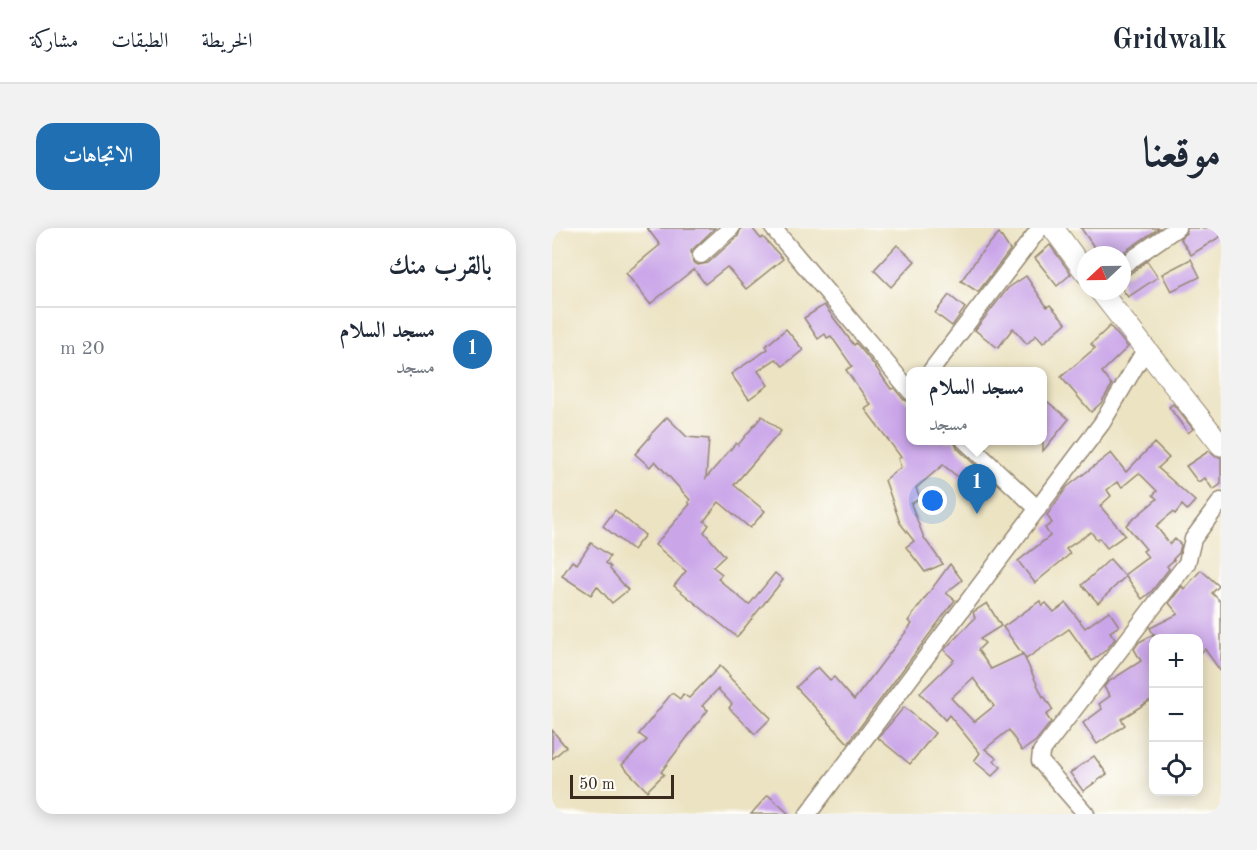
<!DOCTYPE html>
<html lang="ar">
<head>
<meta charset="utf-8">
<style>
  body { margin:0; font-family:"Old Standard TT",Amiri,serif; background:#f2f2f3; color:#1f2937; direction:rtl }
  .controls { position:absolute; right:18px; bottom:18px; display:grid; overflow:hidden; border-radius:12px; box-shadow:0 3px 15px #0003 }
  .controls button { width:54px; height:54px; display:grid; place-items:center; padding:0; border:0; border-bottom:2px solid #e0e1e3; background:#fff; color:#1f2937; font:30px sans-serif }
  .compass { position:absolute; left:525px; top:18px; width:54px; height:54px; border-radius:50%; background:#fff; box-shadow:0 3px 15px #0003; rotate:248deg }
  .scale { position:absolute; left:18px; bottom:15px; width:104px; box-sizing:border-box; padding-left:6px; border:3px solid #3b2a1e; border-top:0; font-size:16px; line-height:21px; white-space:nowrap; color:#3b2a1e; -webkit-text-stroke:4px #fdfcf7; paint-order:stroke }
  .you { position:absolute; left:381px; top:273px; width:21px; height:21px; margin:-15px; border:4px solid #fff; border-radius:50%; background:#1a73e8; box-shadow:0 0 0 9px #1a73e833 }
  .badge { display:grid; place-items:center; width:39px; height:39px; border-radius:50%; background:#1f6fb2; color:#fff; font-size:20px; font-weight:700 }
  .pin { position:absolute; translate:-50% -50px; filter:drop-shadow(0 2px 3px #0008) }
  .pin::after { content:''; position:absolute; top:32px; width:21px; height:18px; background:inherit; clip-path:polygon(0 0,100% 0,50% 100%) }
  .popup { position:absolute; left:354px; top:139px; width:141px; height:78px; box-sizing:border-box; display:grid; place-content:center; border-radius:12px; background:#fff; filter:drop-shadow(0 2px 4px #0005); font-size:20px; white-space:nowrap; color:#747a83 }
  .popup b { font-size:22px; color:#1f2937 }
  .popup::after { content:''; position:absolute; left:50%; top:100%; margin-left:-12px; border:12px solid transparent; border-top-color:#fff }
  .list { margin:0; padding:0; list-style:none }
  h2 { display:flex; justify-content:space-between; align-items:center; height:78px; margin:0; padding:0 24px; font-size:26px }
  h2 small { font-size:20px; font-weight:400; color:#747a83 }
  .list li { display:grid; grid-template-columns:39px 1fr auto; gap:18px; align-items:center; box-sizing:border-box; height:84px; padding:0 24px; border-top:2px solid #e0e1e3 }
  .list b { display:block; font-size:22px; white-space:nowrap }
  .list p { margin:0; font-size:20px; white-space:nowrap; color:#747a83 }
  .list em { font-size:20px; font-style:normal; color:#747a83 }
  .icon { flex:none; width:33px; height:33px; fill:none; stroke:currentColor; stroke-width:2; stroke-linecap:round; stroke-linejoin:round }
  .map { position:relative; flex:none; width:669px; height:586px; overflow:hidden; direction:ltr; border-radius:18px }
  header { display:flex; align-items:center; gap:36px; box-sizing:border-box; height:84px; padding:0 30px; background:#fff; border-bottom:2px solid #e0e1e3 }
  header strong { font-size:28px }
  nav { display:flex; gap:33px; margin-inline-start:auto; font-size:21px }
  .intro { display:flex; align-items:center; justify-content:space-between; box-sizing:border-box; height:144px; padding:0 36px }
  h1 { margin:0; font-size:42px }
  .button { padding:15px 27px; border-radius:18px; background:#1f6fb2; color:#fff; font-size:21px; font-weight:700 }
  main { display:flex; gap:36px; padding:0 36px }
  aside { flex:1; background:#fff; border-radius:18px; box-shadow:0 3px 15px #0003 }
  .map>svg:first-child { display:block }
</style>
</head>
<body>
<header>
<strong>Gridwalk</strong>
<nav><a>الخريطة</a><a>الطبقات</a><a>مشاركة</a></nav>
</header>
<div class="intro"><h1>موقعنا</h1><a class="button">الاتجاهات</a></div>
<main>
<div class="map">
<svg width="669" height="586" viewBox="0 0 669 586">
  <rect width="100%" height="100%" fill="#fdfcf7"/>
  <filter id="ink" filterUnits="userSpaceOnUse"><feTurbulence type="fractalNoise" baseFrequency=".0167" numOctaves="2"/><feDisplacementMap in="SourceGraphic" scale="12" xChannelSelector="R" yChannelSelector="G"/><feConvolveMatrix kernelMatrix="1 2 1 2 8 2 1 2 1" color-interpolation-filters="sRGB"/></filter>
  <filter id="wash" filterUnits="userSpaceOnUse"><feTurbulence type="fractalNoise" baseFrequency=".008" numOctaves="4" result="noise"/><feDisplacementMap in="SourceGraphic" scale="24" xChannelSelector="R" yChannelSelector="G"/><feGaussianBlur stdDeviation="1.35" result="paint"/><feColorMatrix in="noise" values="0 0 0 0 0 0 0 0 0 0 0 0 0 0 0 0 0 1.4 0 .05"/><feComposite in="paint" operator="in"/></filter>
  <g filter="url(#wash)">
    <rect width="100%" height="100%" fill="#ece3c3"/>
    <g id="blocks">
      <!-- building -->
      <g fill="#caa6e9" fill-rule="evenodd">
        <path d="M95,0H163L139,23L141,34L146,37L156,35L186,8L189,0H200L209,11L211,9L231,31L194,61L175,39L153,56L142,41L98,76L74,45L108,17Z"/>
        <path d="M529,0H607L567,27H537L535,25L542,19Z"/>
        <path d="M635,0H669V8L639,27L628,10L634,5Z"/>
        <path d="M447,5L458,22L426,64L409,53L429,25Z"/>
        <path d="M345,17L363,33L339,59L322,42Z"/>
        <path d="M498,17L519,46L505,58L483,30Z"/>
        <path d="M639,31L648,49L619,63L610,46Z"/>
        <path d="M595,33L606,49L576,69L570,61V48L576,47Z"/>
        <path d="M474,48L495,79L498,77L514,95L491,115L484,107L475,116L461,100L446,120L423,102L456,60Z"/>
        <path d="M397,67L413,80L400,98L383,85Z"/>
        <path d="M272,77L302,117L304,115L323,138L339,161L342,160L351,171L359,176V213H402L405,220L433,246L431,249L421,241L411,253L391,237L364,260L368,270L359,276L372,310L391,336L373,344L354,319L362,313L348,295L333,252L349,239L346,231L349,229L313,181L319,177L294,142L300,138L279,108L275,110L273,106L266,111L252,90Z"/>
        <path d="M558,98L576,119L550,144L560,157L549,175L539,184L509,149L543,120L539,116Z"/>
        <path d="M234,101L251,122L231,138L224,131L206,143L216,157L197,171L179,146L216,121L214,118Z"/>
        <path d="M491,170L517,191L491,223Z"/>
        <path d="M621,176L641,201L636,205L617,179Z"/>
        <path d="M210,188L229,203L182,257L213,283L198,300L167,274L152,293L157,297L152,304L173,328L161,339L170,346L166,351L197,377L223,345L231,352L185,409L122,358L134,343L103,317L138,276L136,274L138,272L103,233L98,239L83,226L98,209L97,208L115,189L135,209L157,211L154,250L184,215L186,217Z"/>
        <path d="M602,215L617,230L606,240L643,273L635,282L630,277L623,286L621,284L604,298L618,316L623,311L629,317L627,325L621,331L622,332L615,338L617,341L599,364L590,371L574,348L546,375L530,357L558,331L572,347L596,329L591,323L594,321L574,297L605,271L601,267L605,263L587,245L570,259L565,254L555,262L559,268L548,278L573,307L555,320L547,310L545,312L539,304L514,321L518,326L483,355L466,333L498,308L493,300L500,295L495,287L515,259L559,225L574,244Z"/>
        <path d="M657,223L664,229H669V256L661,262L653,250L646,254L634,238Z"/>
        <path d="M63,282L93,307L81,322L51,298Z"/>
        <path d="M39,315L58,328L54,335L59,339L58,341L76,362L60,375L45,358L39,367L10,348L20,333L25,336Z"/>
        <path d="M398,336L410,352L394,365L403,372L296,515L244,459L266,439L278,452L282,449L302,472L360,396L356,393Z"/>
        <path d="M649,342L667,358L660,365L669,374V444L653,421L646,427V411H604L598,400L626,386L617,375L630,358L632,361Z"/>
        <path d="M488,373L490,378L494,375L502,384L514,375L533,400L557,383L567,398L558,404L563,411L554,422L540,433L517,401L474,431L451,399Z"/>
        <path d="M435,375L449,398L428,411L433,415L426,422L439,441L471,426L491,469L492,468L501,482L494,487L499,494L484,513L470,523L457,502L433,521L444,530L442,533L449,539L440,548L422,533L428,525L397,487L393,492L368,465L402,432L392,422L423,390L421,384ZM421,450L442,478L422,494L399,470Z"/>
        <path d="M602,406V470L569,491L573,497L545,516L531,495L550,481L547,476L558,468L552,459L556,454L589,433L582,421L587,414Z"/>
        <path d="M168,438L178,448L177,449L219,490L203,506L177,480L180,476L166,461L150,478L156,482L109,544L112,546L95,563L70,537L95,512L87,506L120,465L128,471L131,466L137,470Z"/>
        <path d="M352,479L383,505L358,536L326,510Z"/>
        <path d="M0,502L14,519L0,531Z"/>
        <path d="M542,528L555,546L531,563L518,545Z"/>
        <path d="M216,567L237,586H199Z"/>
      </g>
    </g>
  </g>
  <g filter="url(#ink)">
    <use href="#blocks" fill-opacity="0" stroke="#948670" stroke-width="1.5"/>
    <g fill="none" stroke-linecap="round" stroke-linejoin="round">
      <defs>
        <g id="minor">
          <path d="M221,0L359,164"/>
          <path d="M149,27L179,0"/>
          <path d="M570,38L625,0"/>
          <path d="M378,144L488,0"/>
          <path d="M412,212L486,281"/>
          <path d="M256,586L550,195L593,122"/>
          <path d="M534,586L488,533L489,524L635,335L641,311L669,273"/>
        </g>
        <g id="tertiary">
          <path d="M501,0L534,45"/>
          <path d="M548,63L669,217"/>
        </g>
      </defs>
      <!-- minor casing -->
      <use href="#minor" stroke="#948670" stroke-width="19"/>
      <!-- tertiary casing -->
      <use href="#tertiary" stroke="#948670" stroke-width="23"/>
      <!-- minor -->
      <use href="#minor" stroke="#fff" stroke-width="16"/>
      <!-- tertiary -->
      <use href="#tertiary" stroke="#fff" stroke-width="21"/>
    </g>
  </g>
</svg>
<div class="controls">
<button>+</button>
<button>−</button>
<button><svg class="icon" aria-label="locate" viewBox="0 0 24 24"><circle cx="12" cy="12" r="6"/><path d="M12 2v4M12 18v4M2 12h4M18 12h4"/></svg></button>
</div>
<svg class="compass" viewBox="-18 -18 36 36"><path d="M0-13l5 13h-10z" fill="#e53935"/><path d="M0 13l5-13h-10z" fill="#747a83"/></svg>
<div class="scale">50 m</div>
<div class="you"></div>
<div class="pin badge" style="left:425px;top:286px">1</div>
<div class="popup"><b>مسجد السلام</b>مسجد</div>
</div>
<aside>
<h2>بالقرب منك<small></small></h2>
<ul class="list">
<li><span class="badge">1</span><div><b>مسجد السلام</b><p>مسجد</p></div><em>20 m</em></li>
</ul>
</aside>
</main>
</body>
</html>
